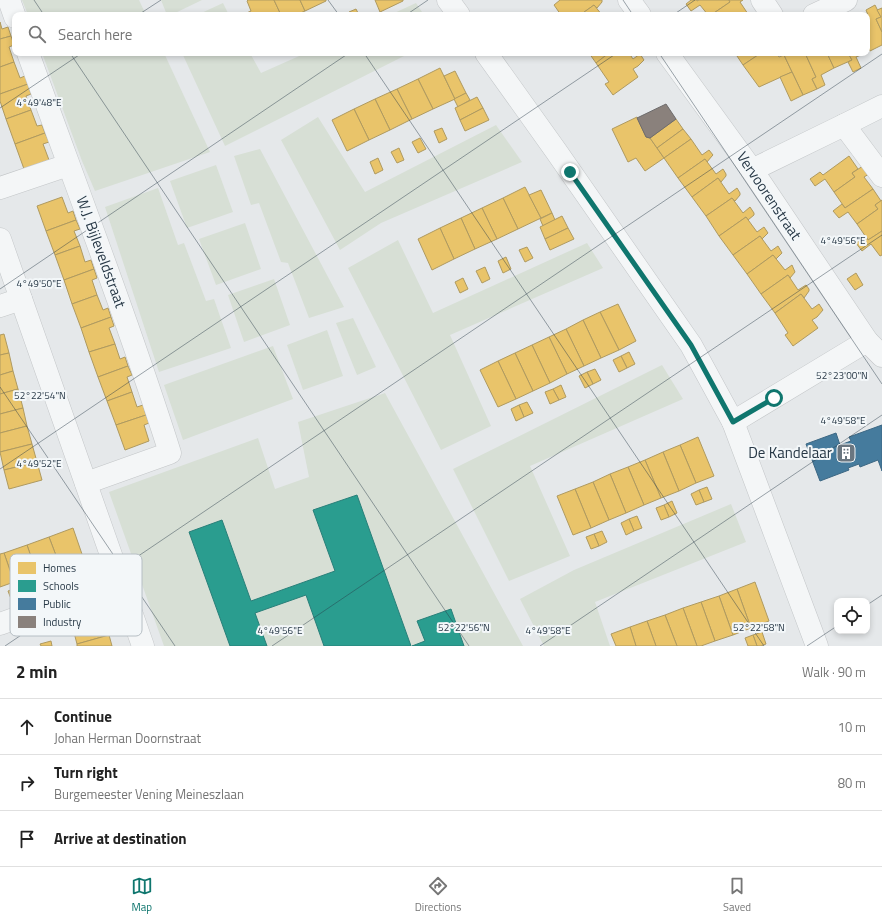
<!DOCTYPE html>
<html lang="en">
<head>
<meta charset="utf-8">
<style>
  body { margin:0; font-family:"Titillium Web",sans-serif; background:#f6f6f6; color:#222 }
  .controls { position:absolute; right:12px; bottom:12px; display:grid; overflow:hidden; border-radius:8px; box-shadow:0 2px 6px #0003 }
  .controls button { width:36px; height:36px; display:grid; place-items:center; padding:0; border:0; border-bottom:1px solid #e0e0e0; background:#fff; color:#222; font:20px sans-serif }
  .stop { position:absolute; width:12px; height:12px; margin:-9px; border:3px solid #0f766e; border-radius:50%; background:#fff }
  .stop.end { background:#0f766e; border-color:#fff; box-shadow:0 1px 4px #0008 }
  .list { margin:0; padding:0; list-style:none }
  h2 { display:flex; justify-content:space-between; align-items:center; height:52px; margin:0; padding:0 16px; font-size:17px }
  h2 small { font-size:13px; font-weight:400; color:#767676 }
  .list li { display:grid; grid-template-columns:26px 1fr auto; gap:12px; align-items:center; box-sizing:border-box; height:56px; padding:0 16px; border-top:1px solid #e0e0e0 }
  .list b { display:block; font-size:15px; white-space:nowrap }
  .list p { margin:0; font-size:13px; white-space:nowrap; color:#767676 }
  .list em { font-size:13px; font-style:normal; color:#767676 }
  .icon { flex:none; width:22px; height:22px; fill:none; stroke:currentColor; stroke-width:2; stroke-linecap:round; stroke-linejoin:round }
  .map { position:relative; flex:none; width:882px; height:646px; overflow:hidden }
  .search { position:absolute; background:#fff; box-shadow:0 2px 6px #0003; left:12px; right:12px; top:12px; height:44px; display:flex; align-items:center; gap:10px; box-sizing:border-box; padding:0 14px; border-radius:8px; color:#767676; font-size:15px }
  .sheet { height:220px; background:#fff }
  nav { display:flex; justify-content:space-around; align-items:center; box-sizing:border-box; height:56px; border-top:1px solid #e0e0e0; background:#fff; font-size:11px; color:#767676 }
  nav a { display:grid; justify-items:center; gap:2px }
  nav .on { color:#0f766e }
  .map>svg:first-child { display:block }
</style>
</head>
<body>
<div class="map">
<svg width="882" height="646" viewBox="0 0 882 646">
  <rect width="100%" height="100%" fill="#e5e8ea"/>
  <!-- green -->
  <g fill="#d7dfd5">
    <path d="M22,0H139L146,15H28Z"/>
    <path d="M161,0H202L171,15H167Z"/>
    <path d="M223,3L229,15H197Z"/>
    <path d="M416,3L424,15H390Z"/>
    <path d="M42,53H164L210,152L95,191L82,161Z"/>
    <path d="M182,53H250L261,73L306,53H410L225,146Z"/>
    <path d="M318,117L365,192L496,125L522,162L381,223L340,250L281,140Z"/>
    <path d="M260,149L344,307L309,318L288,263L281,262L259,203L251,205L234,156Z"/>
    <path d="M216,165L233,212L187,228L170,181Z"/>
    <path d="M158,188L178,245L184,243L206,301L214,299L231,348L159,372L105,207Z"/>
    <path d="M245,223L261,269L216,285L199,239Z"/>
    <path d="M398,240L433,313L587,243L603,268L450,335L491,426L441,450L348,268Z"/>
    <path d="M274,279L290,325L244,342L228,295Z"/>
    <path d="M353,318L376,367L357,375L336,323Z"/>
    <path d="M327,330L343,376L303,390L287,345Z"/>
    <path d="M273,346L293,399L183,440L164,385Z"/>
    <path d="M662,365L683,399L530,466L570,556L509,581L453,469Z"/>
    <path d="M385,393L523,646H164L109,492L258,438L275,489L309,477L298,422Z"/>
    <path d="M731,504L746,542L595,602L610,646H544L520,599L574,570Z"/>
  </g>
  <!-- homes -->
  <g fill="#e9c46a" stroke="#af9a60">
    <path d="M248,0H274L281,15H242L251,11L247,1Z"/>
    <path d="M274,0H300L305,11L296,15H281Z"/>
    <path d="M300,0H326V1L305,11Z"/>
    <path d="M375,0H403V1L380,12Z"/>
    <path d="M560,0H602V2L597,8L594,5L580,15H561L554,5Z"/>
    <path d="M691,0H697V1L699,0H729L730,2L711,15H708L700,5L691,11L686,4Z"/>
    <path d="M729,0H743L740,2L748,14L746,15H711L730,2Z"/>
    <path d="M594,5L602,15H580Z"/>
    <path d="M875,5L881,17L876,19L882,32V45L870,51L867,46V15H868L866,10Z"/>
    <path d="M882,8V32L876,19L881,17L877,10Z"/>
    <path d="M356,9L359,15H350L349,12Z"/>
    <path d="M0,22L2,29L8,27L11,36L0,39Z"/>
    <path d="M11,36L14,45L9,47L14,62L0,67V39Z"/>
    <path d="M589,53H609L596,63Z"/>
    <path d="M609,53H629L633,59L640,54L644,60L638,66L633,69L638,77L613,95L605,84L609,82L596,63Z"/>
    <path d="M735,53H761L743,65Z"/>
    <path d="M761,53H776L779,57L784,55L792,72L759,87L743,65Z"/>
    <path d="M788,53H805L816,77L812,79L817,89L803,95L784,55Z"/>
    <path d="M805,53H827L834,68L821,75L825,85L817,89L812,79L816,77Z"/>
    <path d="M827,53H848L852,60L834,68Z"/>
    <path d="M848,53H866L856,57L861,68L853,72L848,62L852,60Z"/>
    <path d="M14,62L20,78L25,76L28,84L0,94V67Z"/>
    <path d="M440,68L455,99L433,109L418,79Z"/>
    <path d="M455,71L466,93L455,99L444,76Z"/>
    <path d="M792,72L803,95L791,101L780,77Z"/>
    <path d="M418,79L433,109L412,119L397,89Z"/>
    <path d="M28,84L31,94L26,96L31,110L6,119L0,101V94Z"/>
    <path d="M397,89L412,119L390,130L375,99Z"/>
    <path d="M466,93L470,100L458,107L454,99Z"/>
    <path d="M477,97L483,108L460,120L455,108Z"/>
    <path d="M375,99L390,130L369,140L354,109Z"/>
    <path d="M483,108L489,120L465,131L460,120Z"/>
    <path d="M354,109L369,140L347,151L332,120Z"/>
    <path d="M31,110L37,126L42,125L45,133L15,144L6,119Z"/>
    <path d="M637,117L646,137L650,138L664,158L645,171L636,158L628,162L612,129Z"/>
    <path d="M676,119L683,129L657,148L650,138Z"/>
    <path d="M442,128L447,139L439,143L434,131Z"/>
    <path d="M683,129L691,139L664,158L657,148Z"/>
    <path d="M45,133L49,142L43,144L49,160L24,169L15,144Z"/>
    <path d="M420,138L426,149L418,153L412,142Z"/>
    <path d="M691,139L702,155L709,150L713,155L712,156L707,162L705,159L678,178L664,158Z"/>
    <path d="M399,148L404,160L397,163L391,152Z"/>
    <path d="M849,156L858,169L852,173L855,177L834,192L825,179L815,186L810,179L820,172L823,175Z"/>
    <path d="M378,158L383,170L375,174L370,162Z"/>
    <path d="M705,159L716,174L723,169L726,174V176L721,182L718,178L692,197L678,178Z"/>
    <path d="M863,166L869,174L864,177L873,189L845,208L834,192L855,177L852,173Z"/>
    <path d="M718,178L729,194L737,188L740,193V195L735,201L732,198L706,216L692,197Z"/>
    <path d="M525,187L541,218L518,229L503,198Z"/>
    <path d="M873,189L881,201L875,205L878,209L857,224L848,212L839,218L833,211L842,204L845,208Z"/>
    <path d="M541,190L552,213L541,218L529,195Z"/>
    <path d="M62,197L68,213L73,211L76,220L46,231L37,206Z"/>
    <path d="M503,198L518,229L497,239L482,208Z"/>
    <path d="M732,198L743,213L750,207L754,213V215L748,220L746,217L719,236L706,216Z"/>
    <path d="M882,200V231L868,240L857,224L878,209L875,205Z"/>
    <path d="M482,208L497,239L475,249L461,218Z"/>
    <path d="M552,213L555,220L543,226L540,219Z"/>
    <path d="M562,216L568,228L545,239L540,227Z"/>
    <path d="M746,217L757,232L764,227L768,233L762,239L760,236L733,255L719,236Z"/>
    <path d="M461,218L475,249L454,259L440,228Z"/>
    <path d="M76,220L80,229L74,231L80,246L55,255L46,231Z"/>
    <path d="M440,228L454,259L432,270L418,239Z"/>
    <path d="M568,228L574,239L550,250L545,239Z"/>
    <path d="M882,231V255L880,256L871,244L862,251L856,243L866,236L868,240Z"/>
    <path d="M760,236L771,251L778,246L782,253L776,259L773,255L747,274L733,255Z"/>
    <path d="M80,246L85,262L91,260L94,269L64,280L55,255Z"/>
    <path d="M527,247L533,258L525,262L519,250Z"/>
    <path d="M773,255L785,270L792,265L795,272L790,278L788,275L761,294L747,274Z"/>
    <path d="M506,257L511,269L503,273L498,261Z"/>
    <path d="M485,267L490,279L482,283L476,271Z"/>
    <path d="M94,269L97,278L92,280L97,295L72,304L64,280Z"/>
    <path d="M856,273L863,285L855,290L847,279Z"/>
    <path d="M788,275L798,290L806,285L809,289V291L804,298L801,294L775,313L761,294Z"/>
    <path d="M463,278L468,289L460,293L455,282Z"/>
    <path d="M801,294L812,309L819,304L823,310L817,317L812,320L818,328L793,346L785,335L788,333L775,313Z"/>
    <path d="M97,295L103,310L108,308L111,317L81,328L72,304Z"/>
    <path d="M618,304L636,341L619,350L600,312Z"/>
    <path d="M600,312L619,350L601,358L583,320Z"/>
    <path d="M111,317L114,326L109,328L115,344L89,352L81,328Z"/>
    <path d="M583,320L601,358L584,366L566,329Z"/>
    <path d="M566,329L584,366L567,374L549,337Z"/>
    <path d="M4,334L9,353L0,355V335Z"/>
    <path d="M549,337L567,374L550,383L532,345Z"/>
    <path d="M115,344L120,359L125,357L128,366L98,377L89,352Z"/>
    <path d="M532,345L550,383L533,391L515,353Z"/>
    <path d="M629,352L635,364L627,368L621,356Z"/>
    <path d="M9,353L13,371L0,375V355Z"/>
    <path d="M515,353L533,391L516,399L498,361Z"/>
    <path d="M621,356L627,368L619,372L613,360Z"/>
    <path d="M498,361L516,399L498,407L480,370Z"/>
    <path d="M128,366L132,375L127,377L132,392L107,401L98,377Z"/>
    <path d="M595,369L601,380L593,384L587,372Z"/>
    <path d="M13,371L18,389L0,394V375Z"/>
    <path d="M587,372L593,384L585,388L579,376Z"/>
    <path d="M561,385L566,397L559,400L553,389Z"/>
    <path d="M18,389L23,408L0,414V394Z"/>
    <path d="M553,389L559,400L550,404L545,392Z"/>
    <path d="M132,392L137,407L143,405L146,415L116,425L107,401Z"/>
    <path d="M527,402L533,413L524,417L519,405Z"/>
    <path d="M519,405L524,417L516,421L511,409Z"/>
    <path d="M23,408L27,426L0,433V414Z"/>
    <path d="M146,415L149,423L144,425L149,441L125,450L116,425Z"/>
    <path d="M27,426L32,444L0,452V433Z"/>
    <path d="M698,437L714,476L696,483L680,445Z"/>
    <path d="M32,444L37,462L4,470L0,452Z"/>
    <path d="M680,445L696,483L679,491L663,452Z"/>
    <path d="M663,452L679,491L661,498L645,460Z"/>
    <path d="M645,460L661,498L644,505L628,467Z"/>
    <path d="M37,462L42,480L9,489L4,470Z"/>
    <path d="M628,467L644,505L626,513L610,474Z"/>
    <path d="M610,474L626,513L609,520L593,482Z"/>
    <path d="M593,482L609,520L591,528L575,489Z"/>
    <path d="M707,487L712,499L704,502L699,490Z"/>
    <path d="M575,489L591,528L573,535L557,496Z"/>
    <path d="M699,490L704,502L696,505L691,494Z"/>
    <path d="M672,501L677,513L669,517L664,505Z"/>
    <path d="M664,505L669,517L661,520L656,508Z"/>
    <path d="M637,516L642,528L634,531L629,519Z"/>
    <path d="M629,519L634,531L626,535L621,523Z"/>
    <path d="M73,528L83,557L60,566L49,537Z"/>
    <path d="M602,531L607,542L599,546L594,534Z"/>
    <path d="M594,534L599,546L591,549L586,537Z"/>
    <path d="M49,537L60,566L37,574L27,545Z"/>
    <path d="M27,545L37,574L14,582L4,553Z"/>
    <path d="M4,553L14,582L0,587V554Z"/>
    <path d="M755,582L769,621L751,628L737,589Z"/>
    <path d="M16,588L20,601L13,604L8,591Z"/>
    <path d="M737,589L751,628L733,635L719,596Z"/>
    <path d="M719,596L733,635L715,641L701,602Z"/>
    <path d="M701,602L715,641L701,646H697L683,608Z"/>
    <path d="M683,608L697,646H677L665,615Z"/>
    <path d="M665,615L677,646H656L647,621Z"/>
    <path d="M104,616L109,635L77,644L72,625Z"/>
    <path d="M647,621L656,646H636L630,627Z"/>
    <path d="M630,627L636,646H616L611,634Z"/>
    <path d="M762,632L766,644L761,646H757L753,635Z"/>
    <path d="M109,635L112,646H77V644Z"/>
    <path d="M753,635L757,646H748L745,638Z"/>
    <path d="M51,641L52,646H41L40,644Z"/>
  </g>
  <!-- schools -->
  <g fill="#2a9d8f" stroke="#297f79">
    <path d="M357,495L411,646H324L306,595L255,613L267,646H230L189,532L222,520L251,601L335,571L313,510Z"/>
    <path d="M451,609L464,646H412L425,641L417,621Z"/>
  </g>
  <!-- public -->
  <path fill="#457b9d" stroke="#3c6783" d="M882,425V471L878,460L860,467L859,464L848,468L849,470L820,481L806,444L836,433L840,445L851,441L849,437Z"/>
  <!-- industry -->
  <path fill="#8a817c" stroke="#6d6b6c" d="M666,104L676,119L650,138L646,137L637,118Z"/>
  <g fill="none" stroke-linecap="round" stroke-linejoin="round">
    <defs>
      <g id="street">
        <path d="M9,0L15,17"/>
        <path d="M448,0L459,15"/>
        <path d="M629,0L640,15"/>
        <path d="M762,0L772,15"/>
        <path d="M814,15L846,0"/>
        <path d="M28,53C76,186 127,318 170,453L86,483"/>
        <path d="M486,53L556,151L691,345L733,422L817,646"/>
        <path d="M667,53L752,170L867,341"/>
        <path d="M844,125L882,176"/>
        <path d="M752,170L844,125L882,106"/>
        <path d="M0,188L68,165"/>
        <path d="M0,239L143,646"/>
        <path d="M0,306L21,299"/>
        <path d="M733,422L867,341L882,356"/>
        <path d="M0,624L120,581"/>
      </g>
    </defs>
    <!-- street casing -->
    <use href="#street" stroke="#c3c6c8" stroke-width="23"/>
    <!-- street -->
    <use href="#street" stroke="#f4f6f7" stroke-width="22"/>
  </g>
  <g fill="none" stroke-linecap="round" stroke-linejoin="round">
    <!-- route -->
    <path stroke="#0f766e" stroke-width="5" d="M570,172L691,345L733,422L774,398"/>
  </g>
  <!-- ticks -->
  <path fill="none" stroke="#283947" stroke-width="1" stroke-opacity="0.45" d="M34,0L44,15M328,0L339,15M623,0L633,15M138,15L161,0M406,15L428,0M673,15L695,0M70,53L469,646M364,53L764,646M659,53L882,384M0,108L82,53M0,289L349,53M0,387L175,646M0,469L617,53M867,605L882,595M5,646L882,54M272,646L882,235M540,646L882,415M807,646L837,626"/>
  <!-- icons -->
  <defs>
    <symbol id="building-square" viewBox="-11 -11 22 22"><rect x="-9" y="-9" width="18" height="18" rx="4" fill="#6a7680" stroke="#f3f7f9"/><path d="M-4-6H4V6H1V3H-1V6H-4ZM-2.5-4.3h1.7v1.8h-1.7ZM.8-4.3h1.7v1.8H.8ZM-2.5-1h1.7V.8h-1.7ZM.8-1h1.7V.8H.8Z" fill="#fff"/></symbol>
  </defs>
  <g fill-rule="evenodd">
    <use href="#building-square" x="835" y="442" width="22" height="22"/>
  </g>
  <g text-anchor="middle" stroke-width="4" stroke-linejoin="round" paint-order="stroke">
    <!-- street labels -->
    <g font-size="15" fill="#283947" stroke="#f3f7f9">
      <text transform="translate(769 196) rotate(56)" y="5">Vervoorenstraat</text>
      <text transform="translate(101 252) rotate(70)" y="5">W.J. Bijleveldstraat</text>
    </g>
    <!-- poi labels -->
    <g font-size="15" fill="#283947" stroke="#f3f7f9" text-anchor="end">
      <text x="832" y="458">De Kandelaar</text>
    </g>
  </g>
  <!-- legend -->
  <rect x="10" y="554" width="132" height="82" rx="6" fill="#f3f7f9" stroke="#b6bec4" stroke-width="1"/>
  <rect x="18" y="562" width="18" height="12" fill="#e9c46a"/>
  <rect x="18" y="580" width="18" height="12" fill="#2a9d8f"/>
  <rect x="18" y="598" width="18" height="12" fill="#457b9d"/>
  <rect x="18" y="616" width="18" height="12" fill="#8a817c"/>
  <g font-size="11" fill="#283947">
    <text x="43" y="572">Homes</text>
    <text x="43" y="590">Schools</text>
    <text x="43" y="608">Public</text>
    <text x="43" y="626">Industry</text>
  </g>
  <g font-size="10" text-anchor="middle" fill="#283947" stroke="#f3f7f9" stroke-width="4" stroke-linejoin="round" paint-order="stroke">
    <text x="39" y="106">4°49'48"E</text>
    <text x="843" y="244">4°49'56"E</text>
    <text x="39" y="287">4°49'50"E</text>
    <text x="842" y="379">52°23'00"N</text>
    <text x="40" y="399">52°22'54"N</text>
    <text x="843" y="424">4°49'58"E</text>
    <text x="39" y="467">4°49'52"E</text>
    <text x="464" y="631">52°22'56"N</text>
    <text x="759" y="631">52°22'58"N</text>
    <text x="280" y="634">4°49'56"E</text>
    <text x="548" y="634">4°49'58"E</text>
  </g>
</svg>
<div class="controls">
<button><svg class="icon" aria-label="locate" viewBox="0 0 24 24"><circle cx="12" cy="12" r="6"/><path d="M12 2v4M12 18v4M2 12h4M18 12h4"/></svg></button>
</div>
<div class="stop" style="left:774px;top:398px"></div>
<div class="stop end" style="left:570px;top:172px"></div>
<div class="search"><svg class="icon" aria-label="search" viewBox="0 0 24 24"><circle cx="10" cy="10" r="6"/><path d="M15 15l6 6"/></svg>Search here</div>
</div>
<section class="sheet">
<h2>2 min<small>Walk · 90 m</small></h2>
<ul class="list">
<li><svg class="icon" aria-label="ahead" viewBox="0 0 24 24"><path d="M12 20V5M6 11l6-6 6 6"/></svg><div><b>Continue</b><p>Johan Herman Doornstraat</p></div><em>10 m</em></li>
<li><svg class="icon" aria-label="right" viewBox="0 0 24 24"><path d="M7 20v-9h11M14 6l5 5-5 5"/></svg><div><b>Turn right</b><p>Burgemeester Vening Meineszlaan</p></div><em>80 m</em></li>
<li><svg class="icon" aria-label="arrive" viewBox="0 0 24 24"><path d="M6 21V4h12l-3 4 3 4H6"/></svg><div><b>Arrive at destination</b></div></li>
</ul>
</section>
<nav>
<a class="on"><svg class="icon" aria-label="map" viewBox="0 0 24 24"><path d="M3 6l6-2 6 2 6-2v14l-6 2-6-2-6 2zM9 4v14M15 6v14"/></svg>Map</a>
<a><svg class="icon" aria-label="directions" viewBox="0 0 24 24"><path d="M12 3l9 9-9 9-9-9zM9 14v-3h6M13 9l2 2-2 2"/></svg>Directions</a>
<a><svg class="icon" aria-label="saved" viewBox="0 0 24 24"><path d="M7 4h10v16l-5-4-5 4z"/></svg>Saved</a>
</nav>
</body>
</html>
